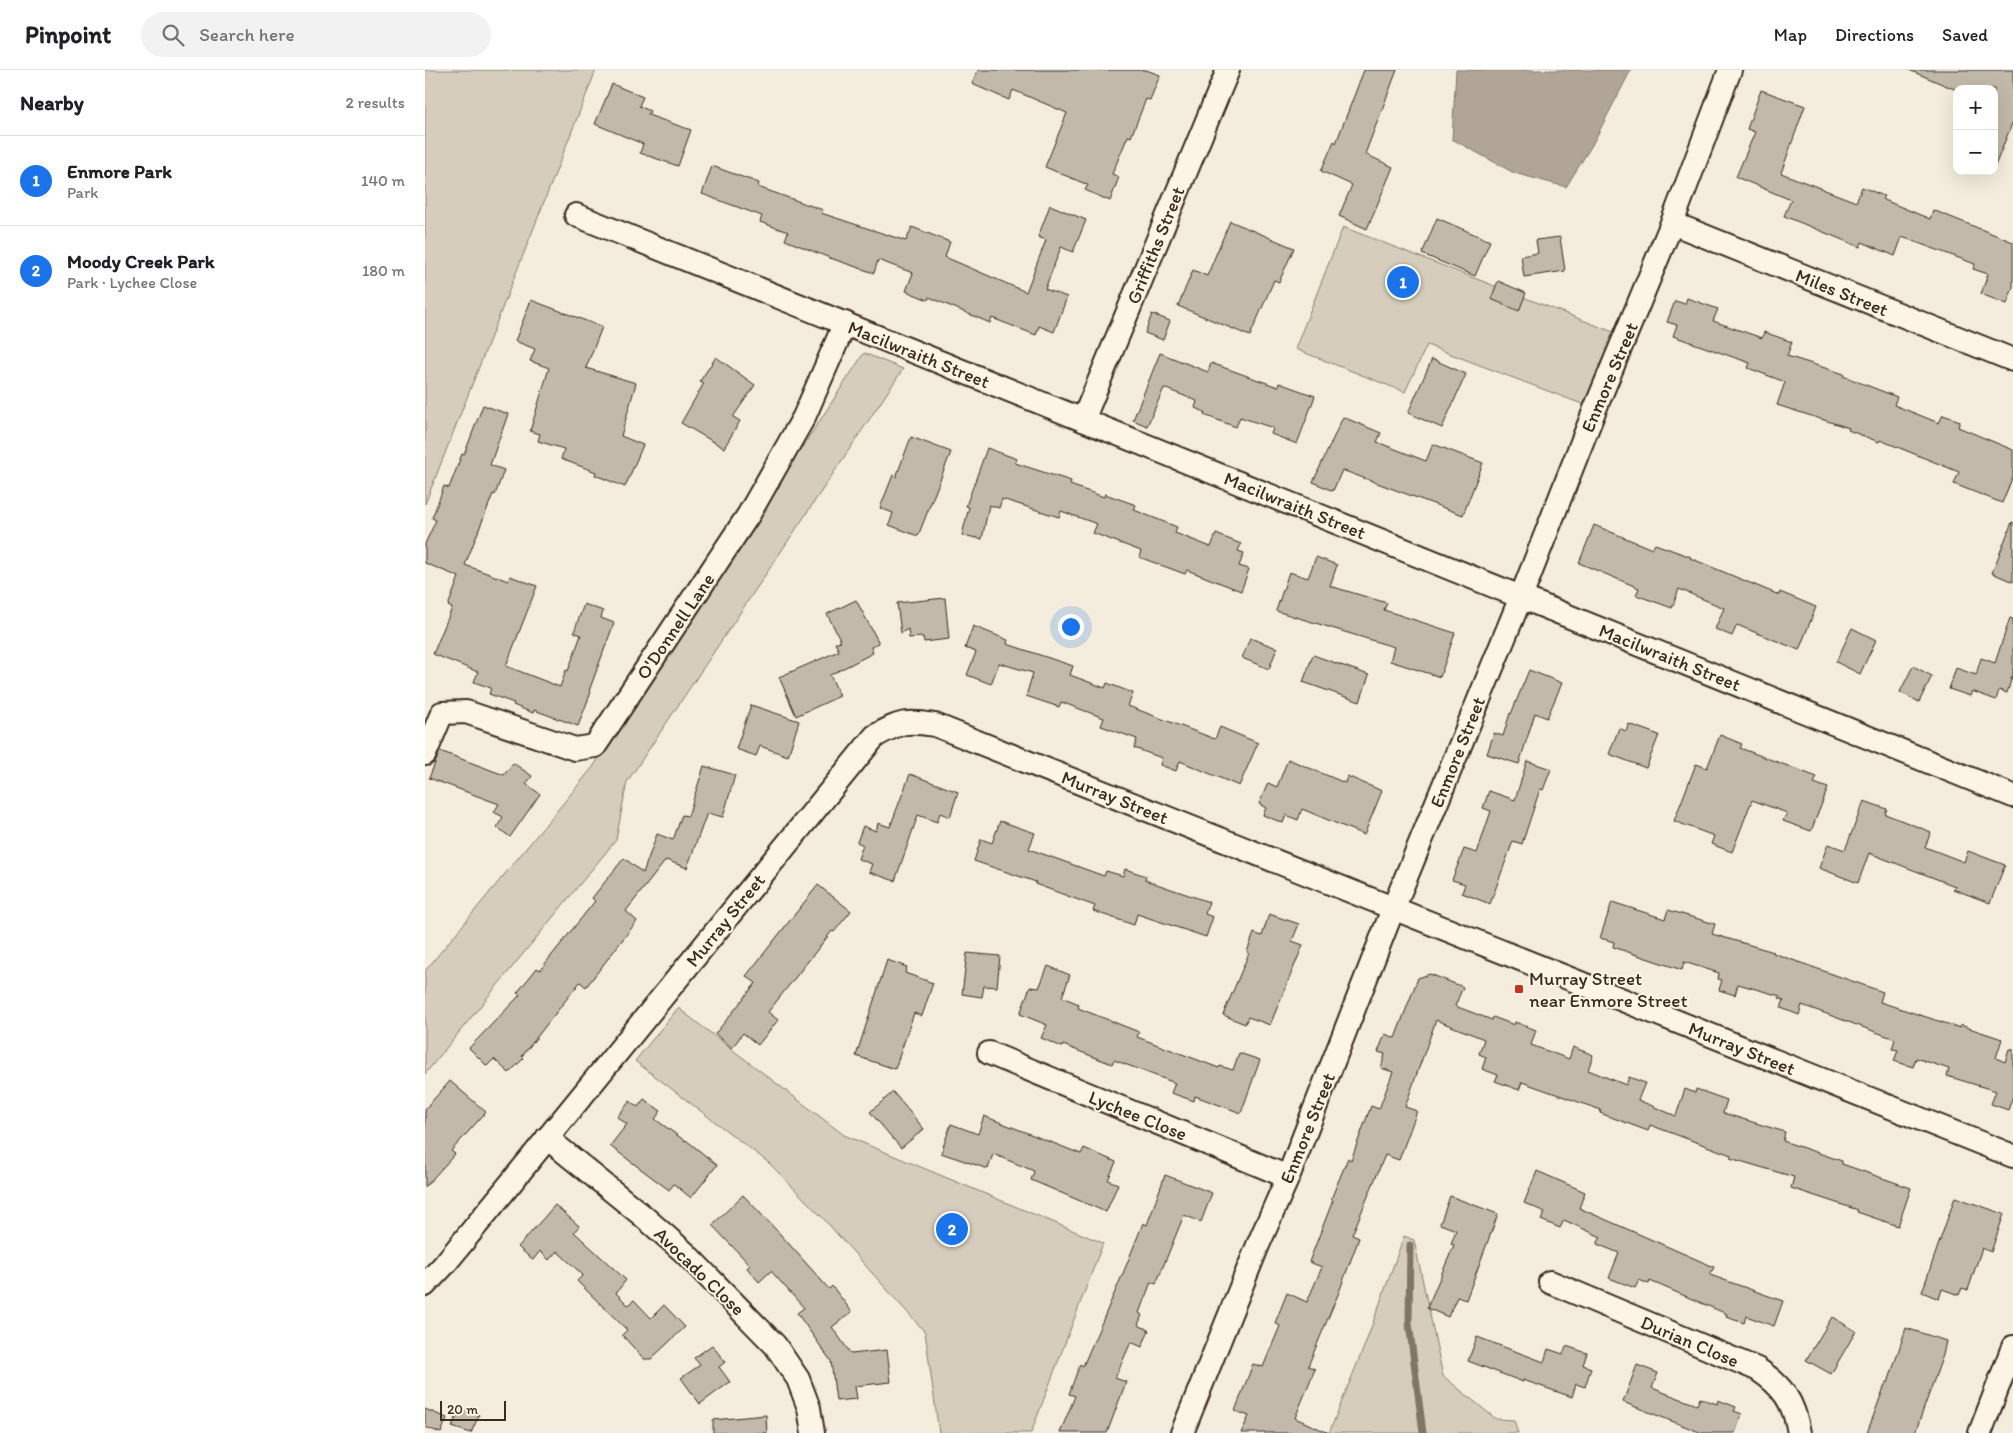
<!DOCTYPE html>
<html lang="en">
<head>
<meta charset="utf-8">
<style>
  body { margin:0; font-family:Itim,sans-serif; background:#f2f2f2; color:#202124 }
  .controls { position:absolute; right:15px; top:15px; display:grid; overflow:hidden; border-radius:10px; box-shadow:0 5px 20px #0002 }
  .controls button { width:45px; height:45px; display:grid; place-items:center; padding:0; border:0; border-bottom:1px solid #e0e0e0; background:#fff; color:#202124; font:25px sans-serif }
  .scale { position:absolute; left:15px; bottom:12px; width:66px; box-sizing:border-box; padding-left:5px; border:2px solid #3b2a1e; border-top:0; font-size:14px; line-height:18px; white-space:nowrap; color:#3b2a1e; -webkit-text-stroke:4px #fcf5e5; paint-order:stroke }
  .you { position:absolute; left:645px; top:556px; width:18px; height:18px; margin:-12px; border:4px solid #fff; border-radius:50%; background:#1a73e8; box-shadow:0 0 0 8px #1a73e833 }
  .badge { display:grid; place-items:center; width:32px; height:32px; border-radius:50%; background:#1a73e8; color:#fff; font-size:16px; font-weight:700 }
  .pin { position:absolute; translate:-50% -50%; border:2px solid #fff; box-shadow:0 1px 5px #0006 }
  .list { margin:0; padding:0; list-style:none }
  h2 { display:flex; justify-content:space-between; align-items:center; height:65px; margin:0; padding:0 20px; font-size:21px }
  h2 small { font-size:16px; font-weight:400; color:#757577 }
  .list li { display:grid; grid-template-columns:32px 1fr auto; gap:15px; align-items:center; box-sizing:border-box; height:90px; padding:0 20px; border-top:1px solid #e0e0e0 }
  .list b { display:block; font-size:19px; white-space:nowrap }
  .list p { margin:0; font-size:16px; white-space:nowrap; color:#757577 }
  .list em { font-size:16px; font-style:normal; color:#757577 }
  .icon { flex:none; width:28px; height:28px; fill:none; stroke:currentColor; stroke-width:2; stroke-linecap:round; stroke-linejoin:round }
  .map { position:relative; flex:none; width:1588px; height:1363px; overflow:hidden }
  header { display:flex; align-items:center; gap:30px; box-sizing:border-box; height:70px; padding:0 25px; background:#fff; border-bottom:1px solid #e0e0e0 }
  header strong { font-size:24px }
  nav { display:flex; gap:28px; margin-inline-start:auto; font-size:18px }
  .search { width:350px; height:45px; background:#f2f2f2; display:flex; align-items:center; gap:12px; box-sizing:border-box; padding:0 18px; border-radius:28px; color:#757577; font-size:19px }
  main { display:flex }
  aside { flex:1; background:#fff }
  .map>svg:first-child { display:block }
</style>
</head>
<body>
<header>
<strong>Pinpoint</strong>
<div class="search"><svg class="icon" aria-label="search" viewBox="0 0 24 24"><circle cx="10" cy="10" r="6"/><path d="M15 15l6 6"/></svg>Search here</div>
<nav><a>Map</a><a>Directions</a><a>Saved</a></nav>
</header>
<main>
<aside>
<h2>Nearby<small>2 results</small></h2>
<ul class="list">
<li><span class="badge">1</span><div><b>Enmore Park</b><p>Park</p></div><em>140 m</em></li>
<li><span class="badge">2</span><div><b>Moody Creek Park</b><p>Park · Lychee Close</p></div><em>180 m</em></li>
</ul>
</aside>
<div class="map">
<svg width="1588" height="1363" viewBox="0 0 1588 1363">
  <rect width="100%" height="100%" fill="#f4eddd"/>
  <filter id="ink" filterUnits="userSpaceOnUse"><feTurbulence type="fractalNoise" baseFrequency=".02" numOctaves="2"/><feDisplacementMap in="SourceGraphic" scale="10" xChannelSelector="R" yChannelSelector="G"/><feConvolveMatrix kernelMatrix="1 2 1 2 8 2 1 2 1" color-interpolation-filters="sRGB"/></filter>
  <g filter="url(#ink)">
    <!-- green -->
    <g fill="#d6cdbd" stroke="#887c6e">
      <path d="M0,0H171L0,434Z"/>
      <path d="M918,157L1201,267L1170,339L1002,275L980,322L870,279Z"/>
      <path d="M439,283L478,299L202,712L191,770L0,1004V901L168,697Z"/>
      <path d="M253,938L419,1065L678,1173L606,1363H514L500,1262L396,1146L344,1093L210,991Z"/>
      <path d="M979,1166L989,1170L1018,1306L1071,1349L1089,1350L1093,1363H904L941,1272Z"/>
    </g>
    <!-- water -->
    <path fill="#b0a596" stroke="#817466" d="M1031,0H1206L1167,75L1141,117L1089,103L1027,69Z"/>
    <g fill="none" stroke-linecap="round" stroke-linejoin="round">
      <!-- stream -->
      <path stroke="#817466" stroke-width="7" d="M985,1175L984,1253L998,1363"/>
    </g>
    <!-- building -->
    <g fill="#c3b9aa" stroke="#3b2a1e">
      <path d="M553,0H721L735,5L725,30L721,29L706,67L703,66L687,104L694,107L685,131L660,120L663,115L620,97L642,43L588,20L584,30L547,14Z"/>
      <path d="M939,0H972L940,84L968,97L942,159L914,146L927,115L896,101L909,71L911,73Z"/>
      <path d="M1484,0H1588V51L1570,96L1569,19H1529Z"/>
      <path d="M187,14L218,27L214,36L225,41L223,45L266,60L253,96L215,83L218,74L170,54Z"/>
      <path d="M1336,20L1380,36L1356,103L1431,132L1437,117L1459,126L1457,129L1505,149L1508,140L1588,172V217L1582,234L1556,224L1563,204L1548,199L1550,194L1477,167L1470,186L1437,172L1435,177L1359,146L1366,130L1311,107L1330,62L1322,59Z"/>
      <path d="M287,96L334,113L333,117L398,140L396,143L481,171L487,157L525,172L520,187L601,222L621,170L613,167L625,135L661,150L648,182L636,177L620,219L642,227L629,262L614,256L611,265L567,248L565,253L504,227L503,230L481,221L488,203L453,190L449,203L405,188L360,170L363,162L335,152L337,146L277,124Z"/>
      <path d="M1012,148L1065,171L1050,206L997,184Z"/>
      <path d="M805,151L869,178L854,212L849,210L825,266L753,236L768,200L782,206Z"/>
      <path d="M1135,167L1140,201L1099,207L1096,186L1113,183L1111,170Z"/>
      <path d="M1073,211L1101,223L1094,241L1066,229Z"/>
      <path d="M1262,228L1293,239L1288,251L1337,268L1339,262L1367,272L1362,286L1419,304L1418,306L1472,327L1469,335L1514,353L1518,345L1535,351L1533,357L1588,380V406L1577,433L1529,414L1534,402L1455,370L1454,372L1423,360L1424,358L1352,335L1360,312L1323,298L1325,293L1248,266L1252,255L1242,252L1250,231L1260,234Z"/>
      <path d="M106,230L177,257L161,298L211,313L196,366L218,375L200,417L170,405L171,402L136,389L139,379L113,371L115,364L105,361L124,298L105,291L110,279L90,271Z"/>
      <path d="M727,244L745,251L738,270L720,263Z"/>
      <path d="M735,283L783,302L786,293L853,317L854,313L890,326L872,374L846,364L848,358L815,347L811,357L779,345L780,342L770,338L772,331L739,318L722,356L708,350Z"/>
      <path d="M291,287L330,315L308,347L315,351L299,378L256,353L279,313L275,311Z"/>
      <path d="M1007,289L1041,304L1017,358L983,343Z"/>
      <path d="M58,335L83,344L65,395L79,400L70,425L68,424L40,495L83,511L85,506L112,516L81,596L135,617L141,600L143,601L156,565L149,562L159,534L178,541L176,548L189,553L164,621L166,622L153,656L109,640L108,643L88,635L89,633L64,624L66,618L49,612L53,602L8,584L27,538L23,536L34,507L0,493V474L11,450L7,448L19,416L24,418L37,384L39,385Z"/>
      <path d="M918,347L956,363L952,372L1001,391L1008,374L1058,393L1038,445L917,400L908,421L888,412Z"/>
      <path d="M486,367L526,382L493,466L464,455L468,443L455,438L468,405L471,407Z"/>
      <path d="M562,378L592,389L590,393L646,411L645,415L679,427L680,424L711,435L709,440L752,457L750,463L786,477L791,464L816,474L813,481L819,483L814,496L824,499L816,521L762,500L760,504L714,487L716,481L668,463L672,454L636,441L634,447L577,429L574,438L564,435L557,469L537,465L544,437L541,436Z"/>
      <path d="M1587,452H1588V512L1567,503Z"/>
      <path d="M1169,455L1227,479L1230,474L1266,487L1265,488L1354,525L1355,522L1391,537L1374,580L1312,555L1307,566L1290,559L1299,538L1254,519L1247,538L1211,525L1214,518L1154,493Z"/>
      <path d="M891,487L912,495L905,516L962,533L959,540L1030,563L1015,607L965,591L969,577L851,541L864,502L883,508Z"/>
      <path d="M520,528L524,569L499,572L498,567L484,568L483,559L476,563L472,533Z"/>
      <path d="M431,530L454,573L446,577L448,583L405,605L415,626L371,646L354,607L414,581L410,573L416,571L402,544Z"/>
      <path d="M1585,548L1588,549V604L1582,623L1574,620L1571,630L1547,621L1545,626L1524,619L1531,598L1551,605L1556,588L1570,593Z"/>
      <path d="M548,556L583,570L582,574L648,596L645,605L680,618L682,613L708,623L703,636L790,669L795,657L833,673L814,716L755,691L751,701L735,695L737,688L709,678L712,669L676,656L679,648L636,632L634,637L601,626L608,603L574,593L566,614L542,605L551,582L540,578Z"/>
      <path d="M1427,558L1451,570L1435,604L1411,592Z"/>
      <path d="M825,568L852,578L844,599L817,588Z"/>
      <path d="M888,585L944,605L935,632L878,612Z"/>
      <path d="M1488,596L1507,606L1494,632L1475,622Z"/>
      <path d="M1104,600L1137,613L1122,648L1110,643L1094,694L1062,684L1069,663L1078,666L1085,643L1086,644Z"/>
      <path d="M326,635L374,651L363,686L335,676L331,686L311,679Z"/>
      <path d="M1204,654L1234,665L1221,698L1184,684L1194,658L1201,661Z"/>
      <path d="M1295,665L1317,674L1315,678L1392,707L1389,713L1403,718L1386,761L1358,751L1362,743L1327,730L1307,782L1286,774L1289,766L1249,751L1271,694L1282,698Z"/>
      <path d="M15,681L79,705L88,693L107,706L101,714L115,724L85,767L72,757L78,747L69,742L74,734L4,708Z"/>
      <path d="M863,689L920,713L922,706L957,721L939,765L877,739L873,750L861,745L858,753L838,745L841,738L834,734L843,713L852,717Z"/>
      <path d="M1102,691L1126,699L1118,720L1115,719L1097,774L1088,771L1065,834L1037,823L1040,814L1027,810L1039,779L1052,783L1066,741L1058,738L1064,721L1090,730Z"/>
      <path d="M279,696L310,705L298,747L282,743L262,798L241,790L201,841L212,851L161,917L155,912L97,986L99,988L84,1003L69,989L62,996L44,978L95,925L92,923L112,898L115,900L170,831L167,828L199,788L218,803L232,764L248,770L257,745L263,746Z"/>
      <path d="M485,704L533,722L525,747L515,743L512,752L493,745L470,811L444,802L447,794L433,789L438,775L432,772L438,756L451,761L453,753L465,757Z"/>
      <path d="M1439,731L1462,739L1460,744L1506,762L1500,777L1539,792L1543,781L1580,795L1565,833L1528,819L1530,816L1444,783L1433,813L1394,798L1403,774L1420,780Z"/>
      <path d="M575,751L610,763L604,779L679,806L681,801L698,806L700,799L721,806L720,810L784,832L780,844L788,847L781,867L712,844L709,855L668,841L670,836L610,814L611,812L549,791L556,769L567,773Z"/>
      <path d="M393,815L426,841L409,862L407,861L343,942L353,950L333,975L318,963L307,978L290,964L331,913L321,906Z"/>
      <path d="M1187,832L1240,849L1243,840L1290,854L1287,864L1349,882L1348,883L1458,922L1455,932L1535,958V955L1577,969L1571,988L1580,992L1584,979H1588V1026L1583,1040L1566,1034L1571,1021L1522,1006L1524,999L1491,988L1488,997L1469,991L1473,980L1467,979L1470,969L1377,935L1374,945L1356,938L1359,930L1354,928L1355,926L1313,914L1310,925L1294,920L1297,910L1293,909L1294,903L1259,892L1257,900L1188,877L1189,872L1175,868Z"/>
      <path d="M844,844L874,854L867,871L878,875L845,955L823,947L820,954L798,945L824,883L822,882L829,863L837,866Z"/>
      <path d="M542,883L575,886L572,917L559,916L557,927L537,924Z"/>
      <path d="M462,890L482,897L480,903L508,913L497,946L489,943L470,999L431,986Z"/>
      <path d="M623,896L645,905L637,927L654,934L653,938L714,962L712,967L794,998L795,996L808,1000L814,983L835,990L816,1043L770,1026L769,1031L746,1023L750,1013L689,990L687,994L638,975L637,977L616,968L622,955L595,944L605,917L614,918Z"/>
      <path d="M1005,904L1038,917L1030,936L1067,950L1068,947L1089,955L1090,952L1111,960L1106,975L1144,989L1148,977L1168,985L1163,1000L1201,1015L1204,1007L1220,1013L1213,1030L1251,1046L1260,1019L1270,1023L1271,1019L1302,1030L1298,1043L1360,1062L1358,1071L1417,1091V1094L1486,1118L1473,1156L1432,1142L1433,1140L1366,1118L1369,1107L1305,1088L1306,1085L1225,1055L1223,1061L1175,1043L1176,1040L1097,1012L1094,1020L1070,1011L1073,1005L1057,999L1061,987L1054,984L1059,969L1011,950L980,1037L992,1041L974,1090L960,1085L927,1165L934,1168L914,1222L883,1296L890,1299L870,1348L904,1363H816L824,1346L810,1341L828,1294L838,1297L855,1256L850,1253L862,1223L882,1232L897,1197L884,1192L908,1130L906,1129L923,1088L926,1090L946,1036L954,1039L968,1002L956,998L960,984L953,982L960,964L970,968L993,908Z"/>
      <path d="M25,1011L61,1042L26,1081L30,1084L0,1117V1039Z"/>
      <path d="M468,1022L499,1059L476,1078L445,1042Z"/>
      <path d="M219,1029L236,1041L230,1049L260,1071L261,1070L292,1095L266,1128L249,1114L244,1120L185,1076L202,1054L192,1047L205,1031L213,1037Z"/>
      <path d="M559,1046L656,1084L659,1078L691,1092L683,1110L693,1114L681,1142L606,1110L609,1101L568,1084L563,1099L516,1083L526,1054L553,1064Z"/>
      <path d="M1112,1101L1160,1122L1154,1138L1289,1197L1285,1205L1358,1231L1349,1256L1321,1246L1319,1253L1301,1247L1302,1244L1225,1211L1224,1214L1214,1210L1210,1218L1184,1208L1194,1183L1172,1174L1176,1167L1139,1150L1135,1158L1116,1150L1120,1142L1099,1133Z"/>
      <path d="M740,1105L787,1123L776,1152L759,1145L731,1214L726,1212L714,1243L717,1245L713,1255L724,1260L717,1277L706,1272L690,1308L701,1312L682,1363H635L650,1326L644,1324L655,1294L658,1296L699,1201L718,1153L722,1155Z"/>
      <path d="M318,1125L356,1165L404,1219L407,1216L427,1242L407,1257L426,1284L462,1280L466,1312L430,1316L432,1329L411,1331L406,1291L372,1243L379,1238L346,1201L334,1212L322,1198L325,1195L287,1155Z"/>
      <path d="M1025,1126L1073,1144L1041,1230L1032,1227L1023,1247L1002,1238L1029,1175L1026,1174L1031,1160L1015,1154Z"/>
      <path d="M1530,1127L1579,1144L1566,1182L1557,1178L1543,1220L1537,1218L1534,1225L1517,1219L1514,1229L1497,1222Z"/>
      <path d="M130,1135L154,1156L149,1162L201,1210L191,1223L203,1235L209,1230L226,1248L239,1235L260,1257L226,1289H219L197,1265L202,1260L152,1211L158,1205L132,1181L124,1190L115,1181L108,1190L93,1177Z"/>
      <path d="M1407,1247L1431,1261L1406,1304L1381,1290Z"/>
      <path d="M1481,1258L1521,1271L1518,1285L1490,1363H1442L1461,1312L1463,1313Z"/>
      <path d="M1052,1267L1119,1292L1123,1279L1138,1284L1141,1276L1162,1283L1158,1295L1166,1298L1160,1317L1151,1314L1147,1327L1098,1310V1312L1043,1291Z"/>
      <path d="M287,1275L300,1292L294,1297L305,1312L275,1334L256,1308L275,1295L269,1288Z"/>
      <path d="M1212,1295L1233,1303L1227,1318L1272,1335L1275,1328L1292,1334L1293,1330L1311,1337L1309,1341L1317,1344L1310,1363H1277L1198,1332Z"/>
      <path d="M35,1338L54,1345L46,1363L27,1357Z"/>
      <path d="M0,1339L22,1348L16,1363L0,1357Z"/>
      <path d="M341,1345L342,1363H288V1350Z"/>
    </g>
    <g fill="none" stroke-linecap="round" stroke-linejoin="round">
      <defs>
        <g id="minor">
          <path d="M151,145L1588,726"/>
          <path d="M1247,153L1588,290"/>
          <path d="M658,350L803,0"/>
          <path d="M0,684L17,643L41,642L150,679L170,676L324,444L379,347L420,253"/>
          <path d="M564,983L863,1107"/>
          <path d="M122,1068L218,1146L259,1182L350,1275L373,1309L384,1338L388,1363"/>
          <path d="M1125,1212L1332,1299C1358,1316 1369,1332 1374,1363"/>
          <path d="M0,1215L19,1195L450,666C476,652 480,650 510,655L1588,1086"/>
          <path d="M757,1363L833,1175L863,1107L968,839L1096,527L1170,339L1247,153L1305,0"/>
          <path d="M1555,1363L1588,1277"/>
        </g>
      </defs>
      <!-- minor casing -->
      <use href="#minor" stroke="#3b2a1e" stroke-width="26"/>
      <!-- minor -->
      <use href="#minor" stroke="#fcf5e5" stroke-width="22"/>
    </g>
  </g>
  <!-- markers -->
  <rect fill="#c8321e" stroke="#fcf5e5" stroke-width="2" x="1089" y="914" width="10" height="10" rx="2.5"/>
  <g text-anchor="middle" stroke-width="4" stroke-linejoin="round" paint-order="stroke">
    <!-- street labels -->
    <g font-size="19" fill="#3b2a1e" stroke="#fcf5e5">
      <text transform="translate(730 175) rotate(-68)" y="7">Griffiths Street</text>
      <text transform="translate(1417 222) rotate(22)" y="7">Miles Street</text>
      <text transform="translate(494 284) rotate(22)" y="7">Macilwraith Street</text>
      <text transform="translate(1184 307) rotate(-67)" y="7">Enmore Street</text>
      <text transform="translate(870 435) rotate(22)" y="7">Macilwraith Street</text>
      <text transform="translate(250 556) rotate(-56)" y="7">O'Donnell Lane</text>
      <text transform="translate(1245 587) rotate(22)" y="7">Macilwraith Street</text>
      <text transform="translate(1032 682) rotate(-68)" y="7">Enmore Street</text>
      <text transform="translate(690 727) rotate(22)" y="7">Murray Street</text>
      <text transform="translate(300 850) rotate(-51)" y="7">Murray Street</text>
      <text transform="translate(1317 978) rotate(22)" y="7">Murray Street</text>
      <text transform="translate(713 1045) rotate(22)" y="7">Lychee Close</text>
      <text transform="translate(882 1058) rotate(-68)" y="7">Enmore Street</text>
      <text transform="translate(275 1201) rotate(44)" y="7">Avocado Close</text>
      <text transform="translate(1265 1271) rotate(23)" y="7">Durian Close</text>
    </g>
    <!-- poi labels -->
    <g font-size="19" fill="#3b2a1e" stroke="#fcf5e5" text-anchor="start">
      <text x="1104" y="915">Murray Street<tspan x="1104" dy="22">near Enmore Street</tspan></text>
    </g>
  </g>
</svg>
<div class="controls">
<button>+</button>
<button>−</button>
</div>
<div class="scale">20 m</div>
<div class="you"></div>
<div class="pin badge" style="left:978px;top:212px">1</div>
<div class="pin badge" style="left:527px;top:1159px">2</div>
</div>
</main>
</body>
</html>
